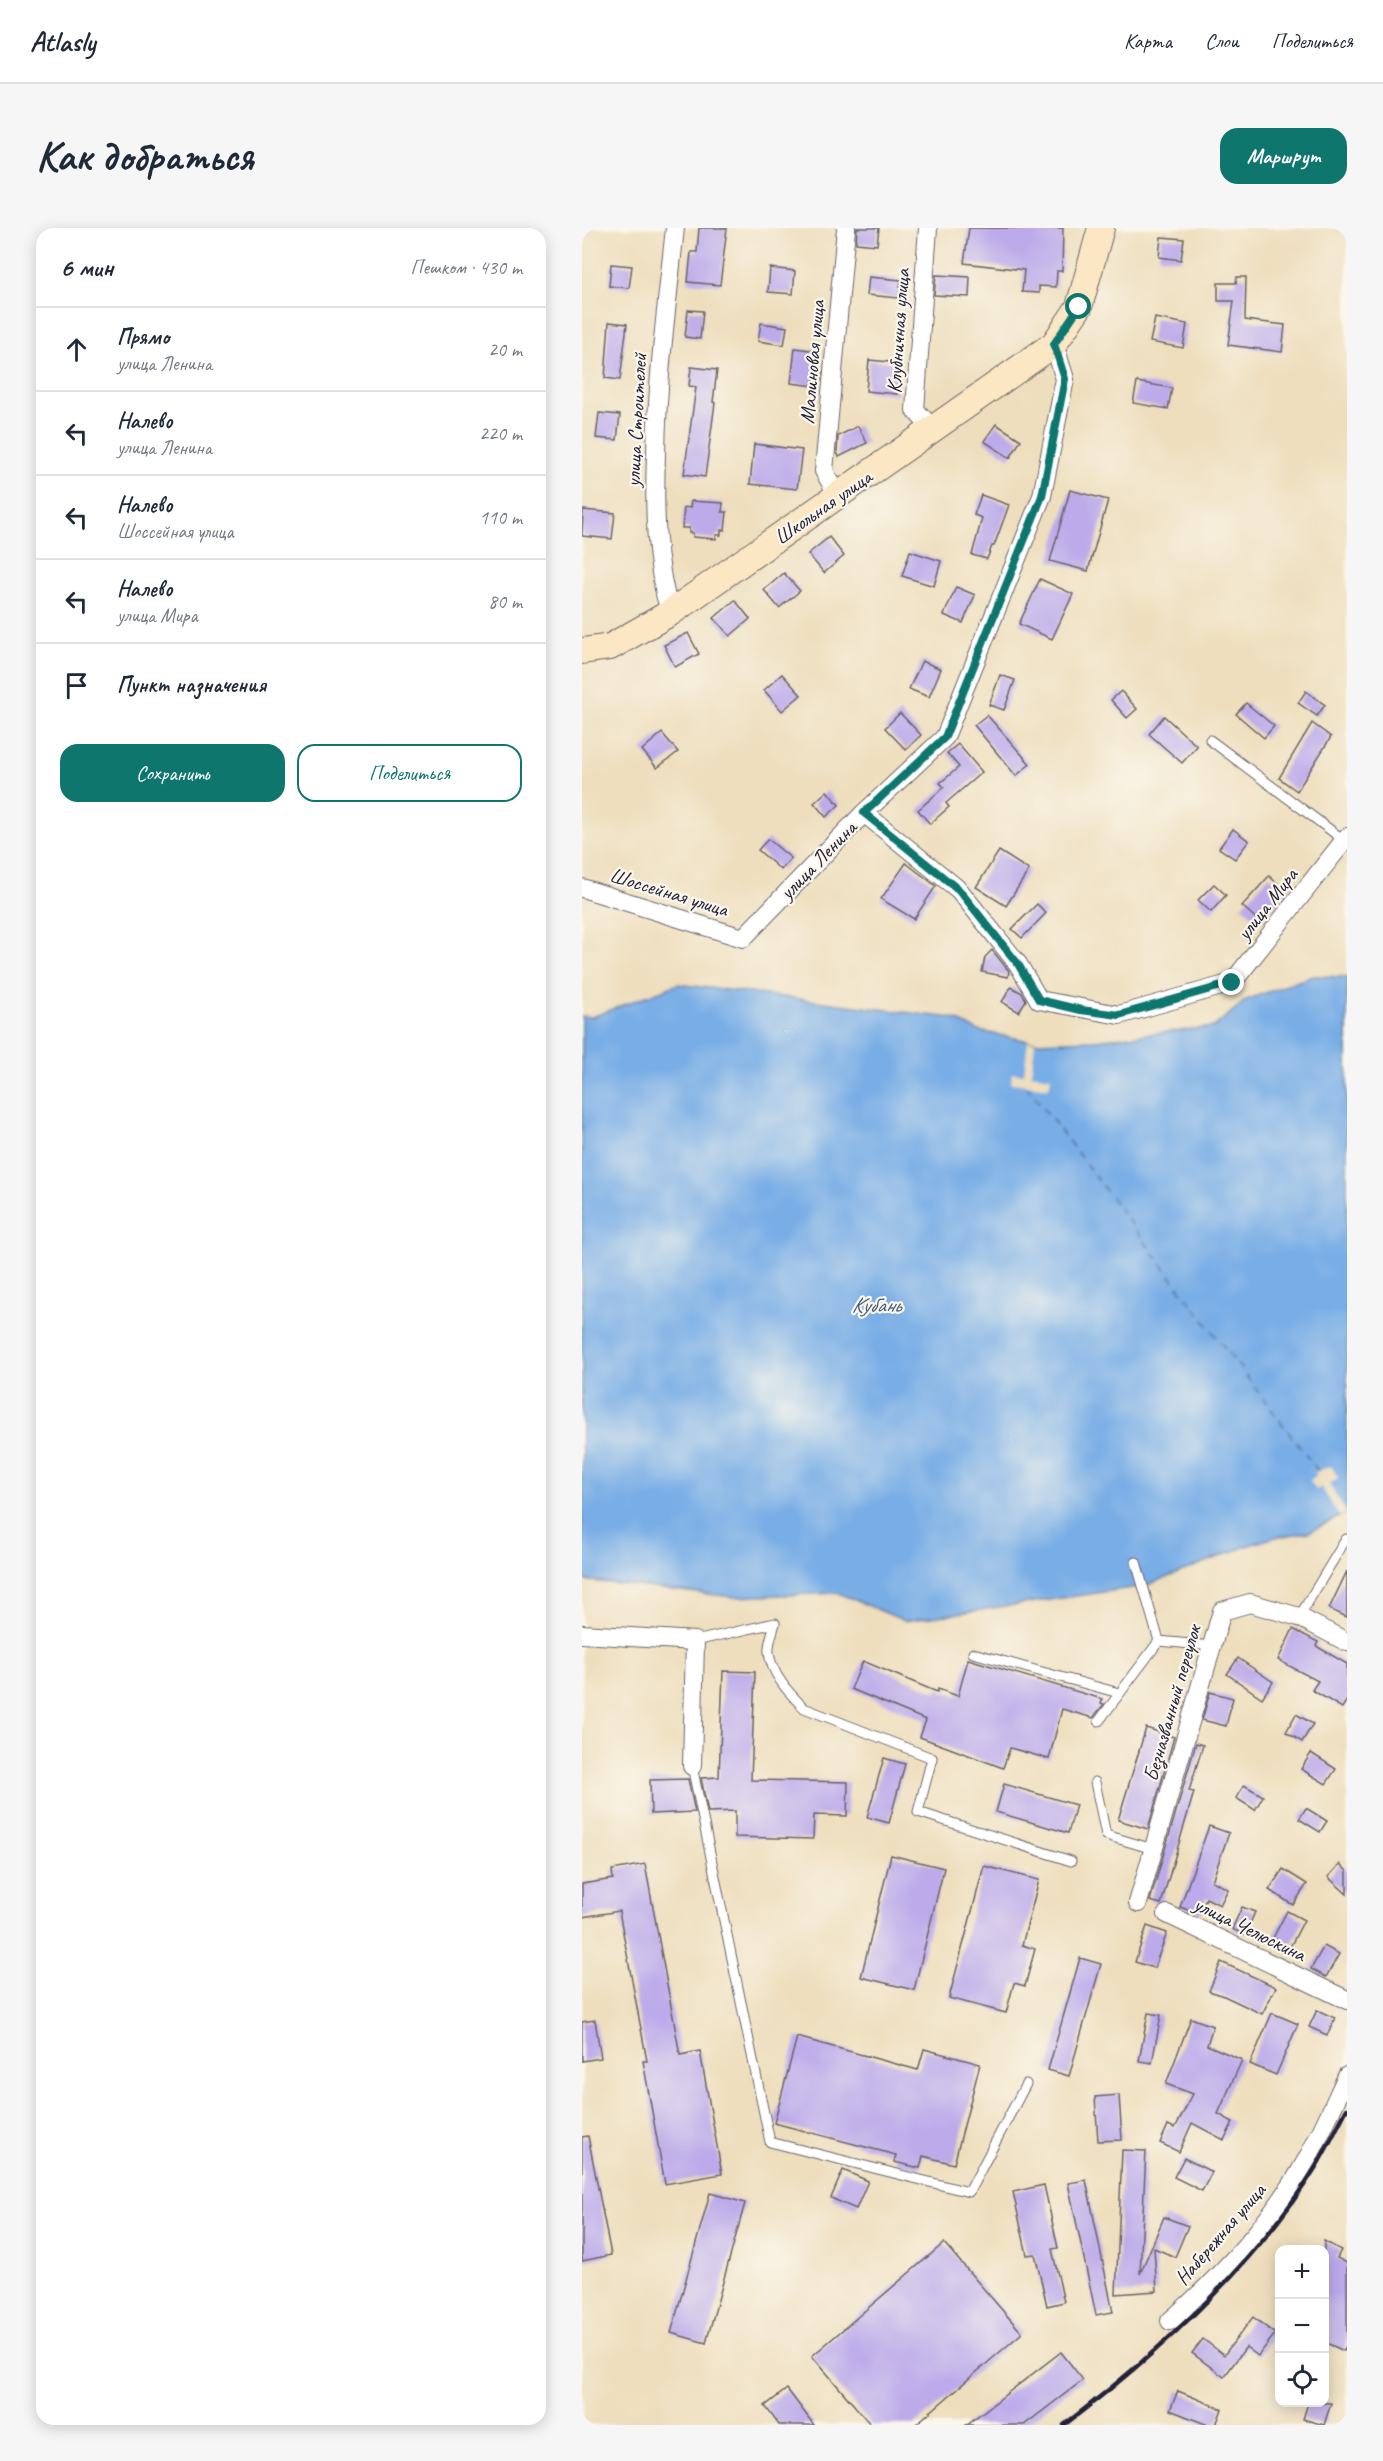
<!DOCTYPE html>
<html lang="ru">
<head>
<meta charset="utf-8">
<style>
  body { margin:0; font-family:Caveat,sans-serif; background:#f6f6f7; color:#1f2937 }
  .controls { position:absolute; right:18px; bottom:18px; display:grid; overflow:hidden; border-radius:12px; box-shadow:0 3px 15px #0003 }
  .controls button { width:54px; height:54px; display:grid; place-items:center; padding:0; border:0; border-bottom:2px solid #e0e1e3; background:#fff; color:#1f2937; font:30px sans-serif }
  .stop { position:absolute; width:18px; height:18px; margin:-14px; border:4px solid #0f766e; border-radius:50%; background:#fff }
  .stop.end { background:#0f766e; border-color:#fff; box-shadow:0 2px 6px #0008 }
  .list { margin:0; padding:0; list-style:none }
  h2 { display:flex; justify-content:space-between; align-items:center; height:78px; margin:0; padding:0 24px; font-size:26px }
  h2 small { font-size:20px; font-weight:400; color:#747a83 }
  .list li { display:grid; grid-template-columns:39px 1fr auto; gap:18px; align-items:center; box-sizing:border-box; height:84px; padding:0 24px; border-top:2px solid #e0e1e3 }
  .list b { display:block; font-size:22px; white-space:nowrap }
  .list p { margin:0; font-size:20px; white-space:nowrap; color:#747a83 }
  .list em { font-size:20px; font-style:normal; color:#747a83 }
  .actions { display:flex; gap:12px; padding:18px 24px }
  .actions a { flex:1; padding:14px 0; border:2px solid #0f766e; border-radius:18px; text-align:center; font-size:21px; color:#0f766e }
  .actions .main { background:#0f766e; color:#fff }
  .icon { flex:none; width:33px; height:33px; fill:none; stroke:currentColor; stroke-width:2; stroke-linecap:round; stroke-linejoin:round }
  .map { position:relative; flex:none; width:765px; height:2197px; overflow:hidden; border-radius:18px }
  header { display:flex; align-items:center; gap:36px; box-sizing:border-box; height:84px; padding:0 30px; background:#fff; border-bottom:2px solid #e0e1e3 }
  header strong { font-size:28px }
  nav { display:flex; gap:33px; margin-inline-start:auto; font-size:21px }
  .intro { display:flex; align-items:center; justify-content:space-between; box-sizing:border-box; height:144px; padding:0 36px }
  h1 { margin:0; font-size:42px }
  .button { padding:15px 27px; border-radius:18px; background:#0f766e; color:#fff; font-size:21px; font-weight:700 }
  main { display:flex; gap:36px; padding:0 36px }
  aside { flex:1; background:#fff; border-radius:18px; box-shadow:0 3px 15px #0003 }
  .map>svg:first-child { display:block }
</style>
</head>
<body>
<header>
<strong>Atlasly</strong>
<nav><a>Карта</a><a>Слои</a><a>Поделиться</a></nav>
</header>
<div class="intro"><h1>Как добраться</h1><a class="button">Маршрут</a></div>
<main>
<aside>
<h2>6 мин<small>Пешком · 430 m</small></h2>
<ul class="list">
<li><svg class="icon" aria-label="ahead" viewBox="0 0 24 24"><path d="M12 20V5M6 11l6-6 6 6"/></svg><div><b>Прямо</b><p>улица Ленина</p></div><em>20 m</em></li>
<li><svg class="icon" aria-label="left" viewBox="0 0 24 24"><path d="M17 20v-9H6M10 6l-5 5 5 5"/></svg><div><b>Налево</b><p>улица Ленина</p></div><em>220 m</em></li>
<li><svg class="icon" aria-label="left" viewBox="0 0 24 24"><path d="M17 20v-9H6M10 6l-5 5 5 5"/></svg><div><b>Налево</b><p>Шоссейная улица</p></div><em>110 m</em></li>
<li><svg class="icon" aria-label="left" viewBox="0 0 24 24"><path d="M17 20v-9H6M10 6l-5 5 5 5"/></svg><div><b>Налево</b><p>улица Мира</p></div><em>80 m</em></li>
<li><svg class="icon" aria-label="arrive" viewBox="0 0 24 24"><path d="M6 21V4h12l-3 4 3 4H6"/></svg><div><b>Пункт назначения</b></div></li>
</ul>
<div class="actions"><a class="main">Сохранить</a><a>Поделиться</a></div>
</aside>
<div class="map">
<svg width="765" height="2197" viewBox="0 0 765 2197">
  <rect width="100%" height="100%" fill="#fbf7ec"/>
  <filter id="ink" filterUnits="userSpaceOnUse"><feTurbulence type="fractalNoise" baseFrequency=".0167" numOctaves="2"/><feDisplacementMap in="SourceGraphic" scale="12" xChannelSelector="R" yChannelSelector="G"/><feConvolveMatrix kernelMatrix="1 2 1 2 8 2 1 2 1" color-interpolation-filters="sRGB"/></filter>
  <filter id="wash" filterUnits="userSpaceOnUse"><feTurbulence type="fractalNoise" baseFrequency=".008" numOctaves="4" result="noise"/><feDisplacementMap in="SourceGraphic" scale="24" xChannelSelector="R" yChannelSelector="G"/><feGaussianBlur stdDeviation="1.35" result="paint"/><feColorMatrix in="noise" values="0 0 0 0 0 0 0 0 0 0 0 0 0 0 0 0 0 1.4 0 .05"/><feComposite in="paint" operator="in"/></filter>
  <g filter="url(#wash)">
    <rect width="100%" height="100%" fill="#eedebd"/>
    <!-- water -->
    <path fill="#78ade6" stroke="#4d6890" stroke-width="1.5" d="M730,748L765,749V1285L727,1304L694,1309L670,1316L563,1358L323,1393L256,1365L152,1369L0,1352V788L10,789L96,756L370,790L397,803L453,814L512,812L632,799L664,772Z"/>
    <!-- pier -->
    <g fill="#eedebd">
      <path d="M446,813L453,814L449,846L469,849L467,860L429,855L430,845L442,846Z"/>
      <path d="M749,1238L756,1250L747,1256L765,1285L758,1289L739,1259L734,1262L728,1253L735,1248L733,1244Z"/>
    </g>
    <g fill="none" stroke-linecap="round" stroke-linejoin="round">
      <!-- ferry -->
      <path stroke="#445a7f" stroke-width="1.5" stroke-dasharray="8 6" stroke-linecap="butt" d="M444,857L736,1243"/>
    </g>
    <g id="blocks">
      <!-- building -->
      <g fill="#bcaaea">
        <path d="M117,0H145L138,57L106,54L109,24H115Z"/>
        <path d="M275,0H297L295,17L274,15Z"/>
        <path d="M387,0H481L480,43H475L474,59L457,58V65L440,64L442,42L382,35Z"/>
        <path d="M579,9L602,11L599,32L577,29Z"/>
        <path d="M29,36L50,38L47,60L27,58Z"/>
        <path d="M188,40L213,43L211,66L186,64Z"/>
        <path d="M354,47L388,49L387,69L352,67Z"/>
        <path d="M287,49L319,52L317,70L285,67Z"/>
        <path d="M655,49H664L663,92L703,97L700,124L646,117L652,73H636V55H654Z"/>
        <path d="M106,82L121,83L118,111L103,109Z"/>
        <path d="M573,90L605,96L601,120L568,114Z"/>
        <path d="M27,94L45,96L38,152L23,150Z"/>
        <path d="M179,95L205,99L202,117L176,113Z"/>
        <path d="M213,120L235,123L232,158L209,155Z"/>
        <path d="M287,132L318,135L315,166L284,163Z"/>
        <path d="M109,139L135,142L131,174L133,175L123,249L102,246L114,159L107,158Z"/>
        <path d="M555,154L590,160L586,181L551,175Z"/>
        <path d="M17,185L38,187L35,212L14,210Z"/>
        <path d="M414,196L439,212L428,230L402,213Z"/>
        <path d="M276,198L285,215L257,229L255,224L256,208Z"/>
        <path d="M172,216L220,222L215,261L168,256Z"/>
        <path d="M488,262L526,272L506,343L468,333Z"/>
        <path d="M399,267L427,277L412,318H410L405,331L390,327L400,290L392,287Z"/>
        <path d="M109,273L141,275L140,284H145L143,302H139V307H134V311L111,309V305H107V300H100L102,279L108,280Z"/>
        <path d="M1,282L33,285L30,311L0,308Z"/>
        <path d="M247,309L262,328L242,345L226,326Z"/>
        <path d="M328,323L359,333L352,358L320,348Z"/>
        <path d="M202,345L218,363L197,380L182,362Z"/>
        <path d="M458,351L491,366L470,411L437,396Z"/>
        <path d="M374,359L393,367L381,395L362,387Z"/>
        <path d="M153,372L168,391L148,408L132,390Z"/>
        <path d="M106,405L117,426L93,439L82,417Z"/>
        <path d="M340,433L359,441L347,469L327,461Z"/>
        <path d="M200,446L219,467L200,483L182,462Z"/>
        <path d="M418,447L433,452L422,482L407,477Z"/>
        <path d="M539,463L555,481L545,490L529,472Z"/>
        <path d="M724,463L743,477L735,488L716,475Z"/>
        <path d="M664,475L692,498L682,510L654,486Z"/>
        <path d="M318,485L339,507L324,522L303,500Z"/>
        <path d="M405,487L448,536L434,548L392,497Z"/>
        <path d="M582,488L615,518L600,535L567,506Z"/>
        <path d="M730,495L749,509L715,563L697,550Z"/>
        <path d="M80,505L96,524L75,540L60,522Z"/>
        <path d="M376,516L400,544L364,575L367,579L348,596L336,582L362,559L358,555L377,539L365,525Z"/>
        <path d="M245,563L257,577L244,589L232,575Z"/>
        <path d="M651,601L667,613L653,631L637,620Z"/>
        <path d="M186,611L209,630L199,642L176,622Z"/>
        <path d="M417,623L447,642L424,678L394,659Z"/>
        <path d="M324,635L354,658L332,691L299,671Z"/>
        <path d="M687,648L705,664L678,694L660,678Z"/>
        <path d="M632,656L644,667L629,684L616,672Z"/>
        <path d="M455,676L464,685L440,710L430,701Z"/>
        <path d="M410,722L427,743L426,749L400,744L403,729Z"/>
        <path d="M429,759L440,765L444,772L437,784L420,774Z"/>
        <path d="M765,1343V1389L747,1381Z"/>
        <path d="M711,1401L736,1414L734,1418L765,1436V1472L760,1480L730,1462L736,1453L696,1432Z"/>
        <path d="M656,1430L691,1454L680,1470L645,1446Z"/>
        <path d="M386,1431L520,1471L519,1475L522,1476L511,1490L480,1481L467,1531L428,1520L421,1540L338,1509L344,1492L269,1461L281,1433L355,1464L356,1461L376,1468Z"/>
        <path d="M141,1443L173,1444L169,1552L266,1554L265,1588L232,1587L231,1611L153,1609V1583L126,1584L119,1550L137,1549Z"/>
        <path d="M628,1464L651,1470L644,1498L620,1492Z"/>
        <path d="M714,1486L731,1496L720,1514L704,1504Z"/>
        <path d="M564,1500L592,1509L566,1601L536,1592Z"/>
        <path d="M614,1515L621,1517L607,1563L612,1564L579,1676L568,1673Z"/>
        <path d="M729,1525L754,1541L744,1556L719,1541Z"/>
        <path d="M302,1530L323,1536L307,1595L285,1589Z"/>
        <path d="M106,1551L113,1584L69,1586L68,1552Z"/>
        <path d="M422,1556L494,1577L486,1605L414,1584Z"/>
        <path d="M662,1557L681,1568L673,1582L654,1570Z"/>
        <path d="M724,1580L745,1593L738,1604L717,1591Z"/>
        <path d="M627,1598L647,1605L630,1653L646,1661L638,1677L624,1670L618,1686L598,1679Z"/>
        <path d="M309,1627L362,1640L332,1762L279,1749Z"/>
        <path d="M63,1636L98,1827L118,1823L140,1946L83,1956L61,1833H65L37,1683L0,1689V1656L31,1651L30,1642Z"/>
        <path d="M758,1636L765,1643V1666L746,1649Z"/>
        <path d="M402,1638L457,1652L440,1717L453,1721L443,1758L432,1755L424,1785L367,1770Z"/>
        <path d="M701,1641L725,1656L711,1677L687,1662Z"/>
        <path d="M660,1679L673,1684L663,1707L650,1701Z"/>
        <path d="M705,1683L722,1692L707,1721L690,1712Z"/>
        <path d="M565,1698L585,1705L572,1740L553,1734Z"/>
        <path d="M742,1718L757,1726L744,1749L729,1741Z"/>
        <path d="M498,1730L519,1736L487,1848L466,1842Z"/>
        <path d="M639,1734L694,1759L680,1786L642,1768L627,1763Z"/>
        <path d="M735,1782L753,1790L745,1807L727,1799Z"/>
        <path d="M566,1785L579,1787L570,1835L557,1833Z"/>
        <path d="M690,1785L716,1796L694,1847L668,1836Z"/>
        <path d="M609,1790L631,1798L625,1817L660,1832L636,1886L651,1894L642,1912L610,1895L597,1924L578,1915L586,1897L593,1900L611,1866L584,1856Z"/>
        <path d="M13,1792L19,1830L0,1833V1794Z"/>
        <path d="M215,1809L336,1842L342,1821L398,1836L372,1936L341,1928L338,1940L312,1934L314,1927L192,1895Z"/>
        <path d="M537,1867L540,1912L516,1913L513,1869Z"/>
        <path d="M6,1908L29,2027L0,2033V1909Z"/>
        <path d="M540,1922L564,1923L558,2046L582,1989L606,1998L593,2029L572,2020L575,2063L534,2066Z"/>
        <path d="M602,1930L630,1944L620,1963L592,1949Z"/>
        <path d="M261,1942L286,1953L274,1981L249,1970Z"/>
        <path d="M504,1952L531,2084L514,2087L486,1955Z"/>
        <path d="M462,1957L476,2020L470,2021L482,2074L465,2078L453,2026L445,2027L431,1964Z"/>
        <path d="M128,1965L163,1975L124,2115L89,2105Z"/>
        <path d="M742,2013L759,2022L755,2030L765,2035V2115L762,2123L742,2114Z"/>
        <path d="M362,2015L440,2105L333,2197H289L230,2128Z"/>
        <path d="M671,2089L693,2106L676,2128L664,2119L642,2149L610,2125L621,2111L642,2127Z"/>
        <path d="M479,2124L501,2152L442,2197H384Z"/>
        <path d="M205,2161L232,2197H197L183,2178Z"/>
        <path d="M596,2163L640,2181L634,2197H626L588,2182Z"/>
        <path d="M726,2175H749L742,2197L721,2191Z"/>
      </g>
    </g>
  </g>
  <g filter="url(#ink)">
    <use href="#blocks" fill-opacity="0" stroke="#696468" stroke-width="1.5"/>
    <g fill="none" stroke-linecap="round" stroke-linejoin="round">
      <defs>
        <g id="lane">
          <path d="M628,512L763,613"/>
          <path d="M554,1334L577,1413"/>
          <path d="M717,1389L764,1311"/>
          <path d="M113,1413L193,1395C191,1404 186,1415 187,1424C189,1446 207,1465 222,1480L350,1530L336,1584L489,1633"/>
          <path d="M391,1425L537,1465"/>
          <path d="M517,1493L577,1413L630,1418"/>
          <path d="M110,1538L188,1914L387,1964L444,1856"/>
          <path d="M513,1554L524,1607L571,1621"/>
        </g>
        <g id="street">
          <path d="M346,0L333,182L351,201"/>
          <path d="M257,269L242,243L264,0"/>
          <path d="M88,385C73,333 72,281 74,227C75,151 85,76 93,0"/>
          <path d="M282,585L377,662L436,736L457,772L537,787L650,755L765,609"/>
          <path d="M0,660L161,710L282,585L363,509L460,268L483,151L472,116"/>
          <path d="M0,1406L113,1413L110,1538"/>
          <path d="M556,1675L640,1383L668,1375L717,1389L765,1414"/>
          <path d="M585,1686L765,1772"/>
          <path d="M588,2093C638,2050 694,1989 725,1931C740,1904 752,1876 765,1848"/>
        </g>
        <path id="secondary" d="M0,423L28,419L88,385L472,116L497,79L519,0"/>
      </defs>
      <!-- lane casing -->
      <use href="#lane" stroke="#696468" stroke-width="11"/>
      <!-- street casing -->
      <use href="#street" stroke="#696468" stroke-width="20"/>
      <!-- secondary casing -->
      <use href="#secondary" stroke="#696468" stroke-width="28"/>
      <!-- lane -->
      <use href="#lane" stroke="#fff" stroke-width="9"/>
      <!-- street -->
      <use href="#street" stroke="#fff" stroke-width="18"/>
      <!-- secondary -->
      <use href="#secondary" stroke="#fbe7c3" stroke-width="26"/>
      <!-- rail -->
      <path stroke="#22223b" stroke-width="4.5" d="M482,2197C574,2127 674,2036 735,1937C746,1919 755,1899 765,1881"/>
    </g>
  </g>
  <g fill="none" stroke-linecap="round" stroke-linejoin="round" filter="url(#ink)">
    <!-- route -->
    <path stroke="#0f766e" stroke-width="8" d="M497,79L472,116L483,151L460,268L363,509L282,585L377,662L436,736L457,772L499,782L537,787L650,755"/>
  </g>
  <g text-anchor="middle" stroke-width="4.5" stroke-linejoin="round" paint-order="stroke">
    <!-- street labels -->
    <g font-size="21" fill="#22223b" stroke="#fbf7ec">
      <text transform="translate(316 103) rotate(-86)" y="7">Клубничная улица</text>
      <text transform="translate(230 134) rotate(-85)" y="7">Малиновая улица</text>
      <text transform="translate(54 192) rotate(-87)" y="7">улица Строителей</text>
      <text transform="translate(241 279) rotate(-35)" y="7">Школьная улица</text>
      <text transform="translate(236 632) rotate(-46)" y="7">улица Ленина</text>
      <text transform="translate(87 664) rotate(17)" y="7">Шоссейная улица</text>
      <text transform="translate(685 676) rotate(-52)" y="7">улица Мира</text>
      <text transform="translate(590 1475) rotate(-74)" y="7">Безназванный переулок</text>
      <text transform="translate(668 1701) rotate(26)" y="7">улица Челюскина</text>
      <text transform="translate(638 2006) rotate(-49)" y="7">Набережная улица</text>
    </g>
    <!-- water labels -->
    <g font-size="22" font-style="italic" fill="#445a7f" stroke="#fbf7ec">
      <text x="294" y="1084">Кубань</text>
    </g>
  </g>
</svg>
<div class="controls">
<button>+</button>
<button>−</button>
<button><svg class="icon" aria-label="locate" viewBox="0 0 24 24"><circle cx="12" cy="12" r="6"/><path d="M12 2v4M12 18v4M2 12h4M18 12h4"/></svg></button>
</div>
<div class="stop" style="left:497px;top:79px"></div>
<div class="stop end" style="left:650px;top:755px"></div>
</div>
</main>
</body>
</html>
